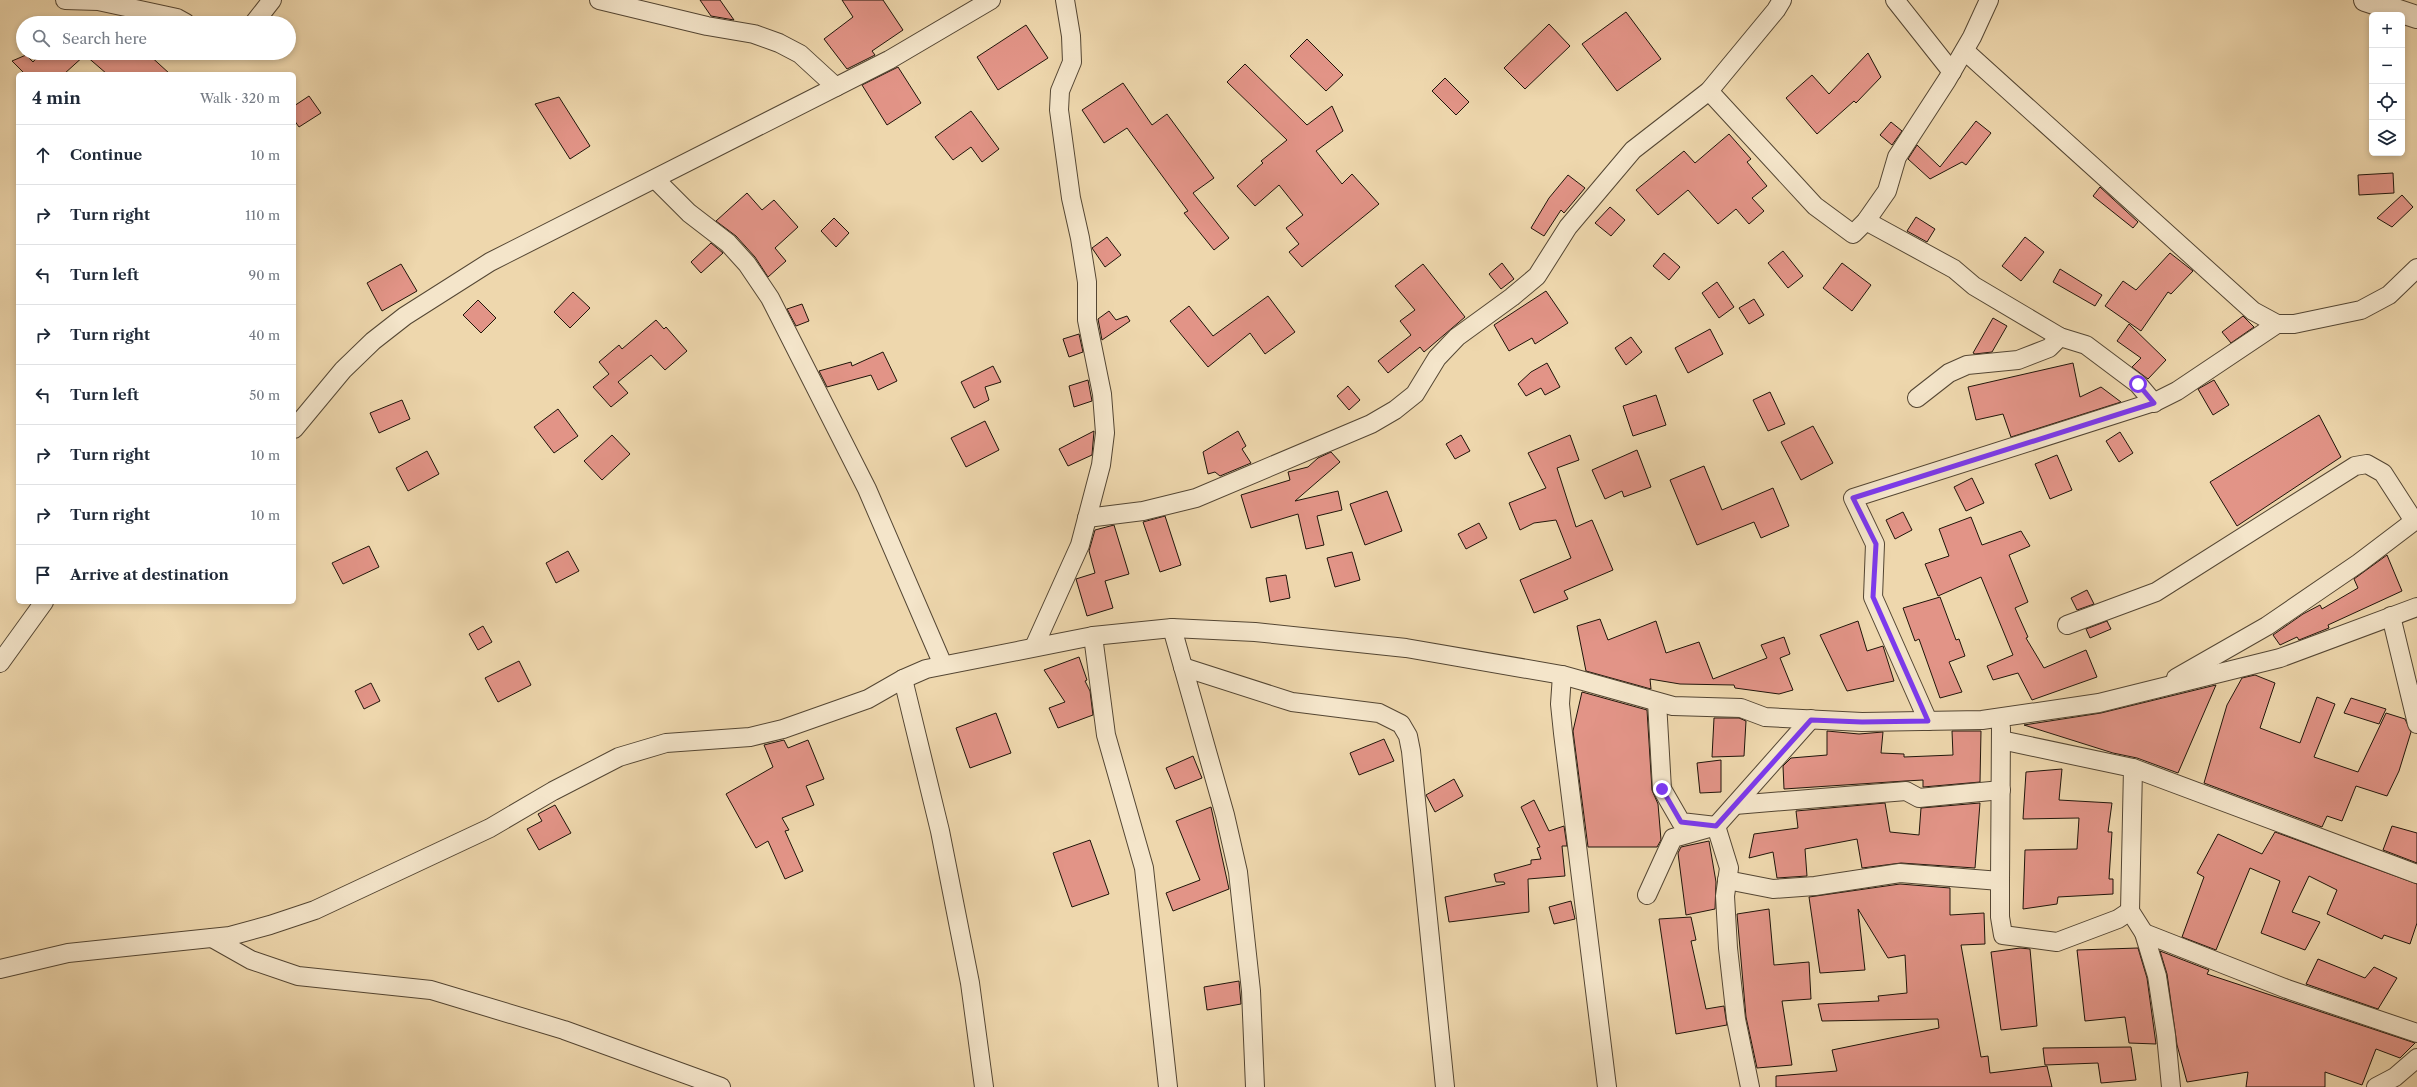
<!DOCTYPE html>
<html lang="en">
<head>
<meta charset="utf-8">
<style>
  body { margin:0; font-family:"Libre Caslon Text",serif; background:#f6f6f7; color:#1f2937 }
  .controls { position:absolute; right:12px; top:12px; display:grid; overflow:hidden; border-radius:6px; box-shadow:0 2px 6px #0003 }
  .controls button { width:36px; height:36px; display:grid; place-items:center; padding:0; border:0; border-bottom:1px solid #e0e1e3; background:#fff; color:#1f2937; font:20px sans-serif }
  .stop { position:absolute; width:12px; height:12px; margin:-9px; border:3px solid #7c3aed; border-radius:50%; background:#fff }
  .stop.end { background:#7c3aed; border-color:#fff; box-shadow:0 1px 4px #0008 }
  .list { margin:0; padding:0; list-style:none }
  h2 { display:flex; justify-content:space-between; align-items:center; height:52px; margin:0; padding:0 16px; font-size:17px }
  h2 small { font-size:13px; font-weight:400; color:#747a83 }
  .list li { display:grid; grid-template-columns:26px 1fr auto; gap:12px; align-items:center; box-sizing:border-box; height:60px; padding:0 16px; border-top:1px solid #e0e1e3 }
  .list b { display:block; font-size:15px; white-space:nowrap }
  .list em { font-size:13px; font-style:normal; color:#747a83 }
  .icon { flex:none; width:22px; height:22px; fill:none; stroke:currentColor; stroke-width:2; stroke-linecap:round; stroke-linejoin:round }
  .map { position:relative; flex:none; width:2417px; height:1087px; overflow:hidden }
  .search { position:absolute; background:#fff; box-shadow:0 2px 6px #0003; left:16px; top:16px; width:280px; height:44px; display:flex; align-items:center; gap:10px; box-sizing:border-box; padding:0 14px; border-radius:22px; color:#747a83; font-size:15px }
  .panel { position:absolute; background:#fff; box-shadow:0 2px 6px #0003; left:16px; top:72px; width:280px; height:532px; border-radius:6px }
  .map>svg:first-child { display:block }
</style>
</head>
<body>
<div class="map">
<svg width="2417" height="1087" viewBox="0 0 2417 1087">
  <rect width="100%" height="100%" fill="#eed7ad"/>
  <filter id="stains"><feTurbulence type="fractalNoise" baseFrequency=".005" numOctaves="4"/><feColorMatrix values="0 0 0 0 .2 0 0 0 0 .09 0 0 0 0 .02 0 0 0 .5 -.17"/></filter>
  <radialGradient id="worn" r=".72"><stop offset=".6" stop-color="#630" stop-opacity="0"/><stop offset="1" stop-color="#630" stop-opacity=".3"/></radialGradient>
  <!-- building -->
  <g fill="#e29487" stroke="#20150a">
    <path d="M700,0H720L734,20L711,16Z"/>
    <path d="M842,0H883L903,30L872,51L875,55L847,69L824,39L853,17Z"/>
    <path d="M1626,12L1661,59L1617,91L1582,44Z"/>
    <path d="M1549,24L1570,46L1525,89L1504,68Z"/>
    <path d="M1026,25L1048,58L998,90L977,57Z"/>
    <path d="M1307,39L1343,75L1326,91L1290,56Z"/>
    <path d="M41,53H147L170,74H107L85,55L64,74H21L23,72L12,61L26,55L33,62Z"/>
    <path d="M1868,53L1881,77L1856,103L1854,101L1817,134L1786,98L1812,75L1829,94Z"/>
    <path d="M1245,64L1307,125L1332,106L1343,131L1316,151L1342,184L1352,174L1379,204L1302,267L1289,252L1299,244L1286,228L1303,215L1279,185L1255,206L1237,186L1263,163L1261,161L1287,140L1227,82Z"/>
    <path d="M898,67L921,103L887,125L862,85Z"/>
    <path d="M1445,78L1469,102L1456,115L1432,91Z"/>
    <path d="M1123,83L1152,125L1167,114L1214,178L1193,193L1229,238L1214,250L1184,213L1188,211L1127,128L1104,143L1082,110Z"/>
    <path d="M309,96L321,113L299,127L294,120V106Z"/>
    <path d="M559,97L590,146L570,159L535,104Z"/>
    <path d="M971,111L999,149L982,162L971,147L953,160L935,137Z"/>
    <path d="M1976,121L1991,133L1966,165L1962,162L1930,179L1908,159L1917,145L1940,167Z"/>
    <path d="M1891,122L1902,131L1892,145L1880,135Z"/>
    <path d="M1729,134L1751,159L1747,162L1767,186L1752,198L1764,211L1749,224L1736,209L1718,224L1688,190L1658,215L1636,190L1684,151L1695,163Z"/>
    <path d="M2393,173L2394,193L2359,195L2358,175Z"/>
    <path d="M1568,175L1585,188L1564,213L1561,210L1544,236L1531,228L1549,198Z"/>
    <path d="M2100,187L2138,222L2133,228L2093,196Z"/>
    <path d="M747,193L762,210L774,200L798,227L775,248L786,261L768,277L755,257L736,236L716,221Z"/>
    <path d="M2402,195L2413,207L2392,227L2377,218Z"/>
    <path d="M1610,207L1625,220L1611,236L1595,223Z"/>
    <path d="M1916,217L1935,229L1927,242L1907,231Z"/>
    <path d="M834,218L849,233L836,247L821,231Z"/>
    <path d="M1107,237L1121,255L1105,267L1092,248Z"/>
    <path d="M2025,237L2044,252L2021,281L2002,266Z"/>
    <path d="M711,243L723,253L701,273L691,262Z"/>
    <path d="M1783,251L1803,276L1788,288L1768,263Z"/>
    <path d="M1664,253L1680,267L1669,280L1653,266Z"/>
    <path d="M2170,253L2193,271L2171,294L2168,292L2141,331L2105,306L2123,281L2136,290Z"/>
    <path d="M1502,263L1514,279L1501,289L1489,274Z"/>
    <path d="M1842,263L1871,285L1852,311L1823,288Z"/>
    <path d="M401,264L417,291L382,311L367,283Z"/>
    <path d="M1423,264L1465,317L1424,352L1420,347L1388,373L1378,361L1411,335L1400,321L1415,310L1395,286Z"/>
    <path d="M2060,269L2102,295L2095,306L2053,282Z"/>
    <path d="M1717,282L1734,307L1719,318L1702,293Z"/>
    <path d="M1546,291L1568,323L1535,344L1532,338L1509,351L1494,325Z"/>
    <path d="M573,292L590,308L570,328L554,312Z"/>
    <path d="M1268,296L1295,332L1265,354L1250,333L1208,367L1170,321L1189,306L1213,336Z"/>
    <path d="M1754,299L1764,315L1749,324L1739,308Z"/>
    <path d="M478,300L496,318L481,333L463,315Z"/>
    <path d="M802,304L809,321L796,326L787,309Z"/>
    <path d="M1109,311L1116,320L1127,316L1130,321L1102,340L1098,319Z"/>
    <path d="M2243,316L2254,327L2231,343L2222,332Z"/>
    <path d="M1993,318L2007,326L1992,352L1975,354L1973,353Z"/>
    <path d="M656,320L664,329L666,327L687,351L665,370L651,355L618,382L628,393L611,407L593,387L609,374L599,362L619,345L622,349Z"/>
    <path d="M2129,324L2166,360L2148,379L2132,367L2141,358L2117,341Z"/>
    <path d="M1710,329L1723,354L1688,373L1675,348Z"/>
    <path d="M1079,334L1083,352L1069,357L1063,339Z"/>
    <path d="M1631,337L1642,352L1626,365L1615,348Z"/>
    <path d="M883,352L897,381L878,390L871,375L827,387L819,371L851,362L852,366Z"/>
    <path d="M1547,363L1560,387L1545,395L1541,388L1526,396L1518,384L1531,372Z"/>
    <path d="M2073,363L2080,397L2101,387L2121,402L2011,437L2003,414L1976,420L1968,387Z"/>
    <path d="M993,366L1001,382L985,387L989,400L974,408L961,382Z"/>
    <path d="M1088,380L1092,401L1074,407L1069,386Z"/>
    <path d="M2214,380L2229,405L2213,415L2198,389Z"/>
    <path d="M1348,386L1360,400L1349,410L1337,396Z"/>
    <path d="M1770,392L1785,424L1768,431L1753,400Z"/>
    <path d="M1656,395L1666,425L1633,436L1623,406Z"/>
    <path d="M402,400L410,419L379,433L370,413Z"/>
    <path d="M558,409L578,436L554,453L534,427Z"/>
    <path d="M2319,415L2341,457L2237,526L2210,482Z"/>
    <path d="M985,421L999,450L966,467L951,438Z"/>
    <path d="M1813,426L1833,463L1801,480L1781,442Z"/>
    <path d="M1094,431L1092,455L1068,466L1059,449Z"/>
    <path d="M1238,431L1246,446L1242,449L1251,463L1220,476L1215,472L1208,474L1203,452Z"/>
    <path d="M2120,432L2133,453L2119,462L2106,441Z"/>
    <path d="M612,435L630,454L602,480L584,461Z"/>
    <path d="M1461,435L1470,451L1455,459L1446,444Z"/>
    <path d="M1570,435L1579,460L1557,468L1576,527L1592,520L1613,570L1564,591L1568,599L1534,613L1520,580L1571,558L1556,520L1534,523L1520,530L1509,503L1546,488L1528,453Z"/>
    <path d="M1637,450L1651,487L1624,497L1622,491L1605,499L1592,470Z"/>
    <path d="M427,451L439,474L408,491L396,468Z"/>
    <path d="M1331,452L1340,462L1295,501L1338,491L1342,510L1317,516L1324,545L1306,549L1298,514L1251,528L1241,495L1290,480L1288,472L1308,467L1318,458Z"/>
    <path d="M2057,455L2072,490L2050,499L2035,464Z"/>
    <path d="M1704,466L1722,510L1773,488L1789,526L1761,538L1754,522L1697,545L1670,480Z"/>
    <path d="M1972,478L1984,503L1966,511L1954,487Z"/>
    <path d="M1387,491L1402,531L1365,545L1350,504Z"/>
    <path d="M1903,512L1912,530L1895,539L1886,520Z"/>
    <path d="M1165,516L1181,565L1160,572L1143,522Z"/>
    <path d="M1971,517L1982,545L2021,531L2030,546L2009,555L2028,602L2015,608L2028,637L2026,638L2044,668L2086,650L2097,677L2032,700L2018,673L1993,680L1987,666L2013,655L1981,577L1938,596L1925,564L1949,556L1939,529Z"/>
    <path d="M1479,523L1487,538L1466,549L1458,534Z"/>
    <path d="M1114,525L1129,574L1105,581L1113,608L1087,616L1076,579L1095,573L1089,551L1095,530Z"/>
    <path d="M369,546L379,567L343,584L332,563Z"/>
    <path d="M568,551L579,571L556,583L546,563Z"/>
    <path d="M1352,552L1360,580L1335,587L1327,558Z"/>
    <path d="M2387,555L2402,591L2328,625L2329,628L2299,640L2297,637L2280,645L2273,635L2303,614L2320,605L2322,609L2358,588L2354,579Z"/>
    <path d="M1286,575L1290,598L1270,602L1266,578Z"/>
    <path d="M2087,590L2094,604L2077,610L2071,598Z"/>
    <path d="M1940,597L1956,640L1959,639L1965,656L1949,662L1962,692L1940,698L1919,639L1915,641L1903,608Z"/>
    <path d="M1600,619L1608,640L1656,621L1666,653L1699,642L1713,679L1767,658L1761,645L1784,637L1790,654L1780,658L1793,690L1779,694L1735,688L1734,685L1680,684L1650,679L1651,689L1586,671L1577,626Z"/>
    <path d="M1858,621L1867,651L1883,646L1894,681L1847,691L1820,635Z"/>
    <path d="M2107,621L2111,629L2090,638L2086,629Z"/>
    <path d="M483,626L492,642L478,650L469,634Z"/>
    <path d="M1079,657L1087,680L1085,681L1090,691L1093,715L1058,728L1049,708L1065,702L1044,670Z"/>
    <path d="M519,661L531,685L498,702L485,678Z"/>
    <path d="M2255,675L2275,683L2260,728L2300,743L2317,697L2335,704L2314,757L2358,772L2386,713L2405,719L2411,732L2399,771L2387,796L2356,786L2342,821L2327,816L2322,827L2204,783L2227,705L2242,678Z"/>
    <path d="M371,683L380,701L364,709L355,691Z"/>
    <path d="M2216,685L2178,773L2137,758L2113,753L2024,725L2101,713Z"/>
    <path d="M1582,692L1647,710L1652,790L1658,804L1661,840L1657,847H1588L1573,731Z"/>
    <path d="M2351,698L2386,709L2379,724L2344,713Z"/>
    <path d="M996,713L1011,753L970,768L956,728Z"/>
    <path d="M1714,718H1739L1746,721L1744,756L1712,757Z"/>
    <path d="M1827,731L1859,734L1883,732L1881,753L1904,754V757L1953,755L1952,731H1981L1980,782L1923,787V780L1905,781L1784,789L1783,766L1791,758L1827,755Z"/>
    <path d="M1384,739L1394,761L1359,775L1350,753Z"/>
    <path d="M784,740L788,748L808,740L824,779L806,786L814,805L782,818L789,830L785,831L803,871L785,879L768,841L756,848L726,794L773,767L764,745Z"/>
    <path d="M1193,756L1202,778L1175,789L1166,768Z"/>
    <path d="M1721,760V792L1700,793L1697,763Z"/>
    <path d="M2062,769L2059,800L2112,803L2108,832H2112L2109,879H2113V894L2058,897L2057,904L2023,909L2025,850L2077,849L2079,818L2023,819L2026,772Z"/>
    <path d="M1454,779L1463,796L1435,812L1426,795Z"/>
    <path d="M1534,800L1549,831L1564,826L1567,846H1562L1565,876L1528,879L1529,912L1449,922L1445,897L1505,884L1504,882H1496L1494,874L1531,864V860L1541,859L1537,848L1540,847L1521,807Z"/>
    <path d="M1885,803L1890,832L1919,835L1921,808L1980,803L1975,868L1901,863L1862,868L1857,839L1805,849L1807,876L1777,878L1773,852L1749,858L1754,834L1798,828L1796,811Z"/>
    <path d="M555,805L571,833L539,850L527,829L542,821L538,814Z"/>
    <path d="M1211,807L1229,889L1173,911L1166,893L1200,880L1176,821Z"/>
    <path d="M2392,826L2417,833V863L2383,850Z"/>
    <path d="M2275,832L2417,884V923L2410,944L2384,935L2382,939L2327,914L2337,890L2309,876L2292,912L2320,922L2305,950L2261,933L2280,881L2250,868L2216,950L2182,937L2204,877L2197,873L2218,834L2262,854Z"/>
    <path d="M1090,840L1109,894L1072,907L1053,853Z"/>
    <path d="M1709,841L1716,882L1715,909L1686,915L1678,853L1681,847Z"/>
    <path d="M1900,884L1950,888V915L1984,913L1985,944L1961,945L1981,1057L1988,1056L1990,1073L2047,1066L2052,1087H1776V1076L1837,1071L1832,1050L1939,1028L1938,1019L1822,1021L1818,1004L1879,1001L1878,996L1907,993L1905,955L1888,958L1858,909L1865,970L1820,973L1809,897Z"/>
    <path d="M1571,901L1575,919L1554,924L1549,907Z"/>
    <path d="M1769,909L1774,965L1809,962L1811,999L1782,1001L1792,1065L1757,1068L1746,1017L1737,914Z"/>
    <path d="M1691,917L1696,940L1691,941L1706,1009L1724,1006L1727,1025L1676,1034L1659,919Z"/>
    <path d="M2020,948L2030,949L2037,1026L2001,1030L1991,952Z"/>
    <path d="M2138,948L2147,978L2156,1044L2129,1043L2125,1017L2085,1021L2077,950Z"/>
    <path d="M2160,951L2209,970L2207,974L2415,1043L2400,1058L2376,1049L2362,1085L2325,1072V1087H2246L2248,1072L2187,1082L2177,1045L2167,974Z"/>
    <path d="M2318,959L2365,978L2374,967L2397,978L2378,1009L2306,984Z"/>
    <path d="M1239,981L1241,1004L1207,1010L1204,987Z"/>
    <path d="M2131,1047L2136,1080L2101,1083L2098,1063L2045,1065L2043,1048Z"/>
  </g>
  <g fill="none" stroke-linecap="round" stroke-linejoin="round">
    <defs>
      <g id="minor">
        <path d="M65,0L98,1L177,18L186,23"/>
        <path d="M599,0L707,26L754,34L779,43L800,54L836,87"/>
        <path d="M1895,0L1952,72"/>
        <path d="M254,23L272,0"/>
        <path d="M1965,51L2253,311L2277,324H2294L2361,310L2389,295L2417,268"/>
        <path d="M1709,91L1815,206L1853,234L1866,221L1887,191L1897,157L1947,80L1972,37L1989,0"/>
        <path d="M655,179L689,213L728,243L747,264L770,298L867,489L943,665"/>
        <path d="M1866,221L1954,269L1974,286L2060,337L2086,345L2138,384L2154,403"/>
        <path d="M1917,398L1949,373L1967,365L2018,360L2049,348L2060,337"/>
        <path d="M294,429L343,370L373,341L405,316L490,262L889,60L991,0"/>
        <path d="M1087,518L1143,511L1196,498L1371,424L1395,410L1415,394L1437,358L1457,337L1512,297L1537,276L1568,227L1633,150L1709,91L1776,10L1782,0"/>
        <path d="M2391,616L2417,724"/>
        <path d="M2067,625L2156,592L2355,466L2367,464L2383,473L2414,521"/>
        <path d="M1172,628L1225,815L1238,872L1251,991L1255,1087"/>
        <path d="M1093,636L1106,735L1144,868L1168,1087"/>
        <path d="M1034,647L1080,545L1101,465L1105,433L1102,394L1087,320V282L1080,238L1071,198L1059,110L1060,91L1072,62L1071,36L1065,0"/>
        <path d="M0,663L44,602"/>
        <path d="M1183,667L1292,702L1379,713L1401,724L1408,736L1411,751L1445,1087"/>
        <path d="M1562,675L1560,704L1563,733L1607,1087"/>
        <path d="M2176,678L2267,626L2359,563L2417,519"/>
        <path d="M903,679L940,831L970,983L984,1087"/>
        <path d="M1657,702L1662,789L1681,822L1716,826L1729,868L1725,896L1728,948L1736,1019L1750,1087"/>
        <path d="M1928,721L1873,597L1875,544L1853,498L2157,401L2177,391L2277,324"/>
        <path d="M2001,740L2133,768L2130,911L2144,933L2157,976L2166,1035L2171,1087"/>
        <path d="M2133,768L2417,874"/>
        <path d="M1735,805L1906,791L1919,798L2001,790"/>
        <path d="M1727,880L1773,889L1815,886L1900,873L2000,881L2001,728"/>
        <path d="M2000,881V917L2003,935L2057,942L2118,919L2130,911"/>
        <path d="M1647,895L1673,838L1716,826L1811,719"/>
        <path d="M2144,933L2287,989L2417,1033"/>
        <path d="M212,938L251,960L298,976L431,990L564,1030L721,1087"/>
        <path d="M0,969L68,953L230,936L270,925L315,910L490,828L553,791L619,757L666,743L750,737L783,729L868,699L903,679L926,669L1093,636L1172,628L1255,632L1406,648L1562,675L1673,706L1741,708L1765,717L1862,722L1982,720L2099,703L2280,658L2417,607"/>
        <path d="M2376,1087L2395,1077L2417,1058"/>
      </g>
      <path id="tertiary" d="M2365,0L2417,17"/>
    </defs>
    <!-- minor casing -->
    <use href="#minor" stroke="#544633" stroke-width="20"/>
    <!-- tertiary casing -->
    <use href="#tertiary" stroke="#544633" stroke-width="24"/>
    <!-- minor -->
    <use href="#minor" stroke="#f4e5ca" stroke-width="18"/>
    <!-- tertiary -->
    <use href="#tertiary" stroke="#f4e5ca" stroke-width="22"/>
  </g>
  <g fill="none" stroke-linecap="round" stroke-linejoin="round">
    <!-- route -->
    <path stroke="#7c3aed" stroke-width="5" d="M1662,789L1681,822L1716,826L1811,720L1862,722L1928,721L1873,597L1876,544L1853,498L2154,403L2138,384"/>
  </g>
  <rect width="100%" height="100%" filter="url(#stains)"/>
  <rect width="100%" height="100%" fill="url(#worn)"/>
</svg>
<div class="controls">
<button>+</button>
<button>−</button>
<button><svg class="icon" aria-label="locate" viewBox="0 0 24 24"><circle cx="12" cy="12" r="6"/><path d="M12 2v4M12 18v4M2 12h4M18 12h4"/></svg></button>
<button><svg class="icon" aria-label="layers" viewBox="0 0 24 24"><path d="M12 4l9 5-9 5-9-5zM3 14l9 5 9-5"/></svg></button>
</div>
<div class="stop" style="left:2138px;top:384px"></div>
<div class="stop end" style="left:1662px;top:789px"></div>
<div class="search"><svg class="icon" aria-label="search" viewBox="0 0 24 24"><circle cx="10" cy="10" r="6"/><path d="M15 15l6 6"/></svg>Search here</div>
<section class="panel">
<h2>4 min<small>Walk · 320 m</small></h2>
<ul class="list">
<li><svg class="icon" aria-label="ahead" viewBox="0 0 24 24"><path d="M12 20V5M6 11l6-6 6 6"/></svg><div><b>Continue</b></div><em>10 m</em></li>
<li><svg class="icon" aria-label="right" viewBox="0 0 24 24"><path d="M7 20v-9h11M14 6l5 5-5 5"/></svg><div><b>Turn right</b></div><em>110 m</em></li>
<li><svg class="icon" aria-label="left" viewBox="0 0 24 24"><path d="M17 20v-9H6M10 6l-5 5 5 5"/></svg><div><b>Turn left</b></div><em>90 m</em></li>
<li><svg class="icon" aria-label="right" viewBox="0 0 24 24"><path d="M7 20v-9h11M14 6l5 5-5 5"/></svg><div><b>Turn right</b></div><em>40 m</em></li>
<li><svg class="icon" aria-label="left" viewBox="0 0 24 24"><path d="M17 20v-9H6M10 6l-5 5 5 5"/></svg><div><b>Turn left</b></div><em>50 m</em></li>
<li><svg class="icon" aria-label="right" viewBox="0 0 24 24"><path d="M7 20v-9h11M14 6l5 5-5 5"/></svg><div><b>Turn right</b></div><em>10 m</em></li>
<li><svg class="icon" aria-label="right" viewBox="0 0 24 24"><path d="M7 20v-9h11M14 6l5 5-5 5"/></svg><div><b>Turn right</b></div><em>10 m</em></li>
<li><svg class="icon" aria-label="arrive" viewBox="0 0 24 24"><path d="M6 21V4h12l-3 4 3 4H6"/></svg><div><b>Arrive at destination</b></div></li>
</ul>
</section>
</div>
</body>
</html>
